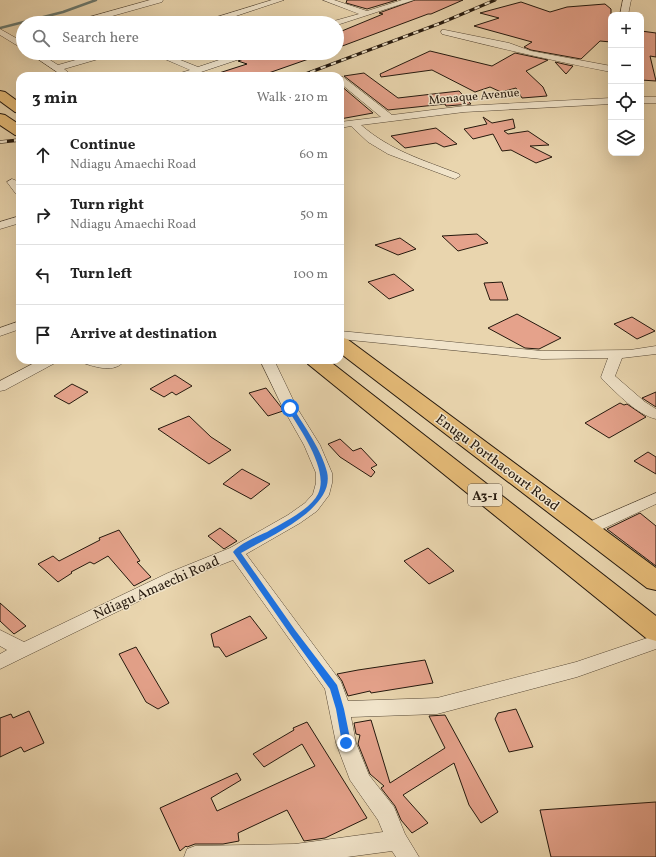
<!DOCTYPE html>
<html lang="en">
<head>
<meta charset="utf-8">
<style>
  body { margin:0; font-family:Vollkorn,serif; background:#f2f2f2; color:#222 }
  .controls { position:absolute; right:12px; top:12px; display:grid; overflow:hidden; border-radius:8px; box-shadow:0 4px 16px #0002 }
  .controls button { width:36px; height:36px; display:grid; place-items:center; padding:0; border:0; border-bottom:1px solid #e0e0e0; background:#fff; color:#222; font:20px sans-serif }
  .stop { position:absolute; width:12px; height:12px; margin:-9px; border:3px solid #1a73e8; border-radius:50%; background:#fff }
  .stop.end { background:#1a73e8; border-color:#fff; box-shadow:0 1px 4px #0008 }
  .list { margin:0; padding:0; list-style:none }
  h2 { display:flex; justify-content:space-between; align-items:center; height:52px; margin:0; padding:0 16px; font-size:17px }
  h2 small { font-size:13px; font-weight:400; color:#767676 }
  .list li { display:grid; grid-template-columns:26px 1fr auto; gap:12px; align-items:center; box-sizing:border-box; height:60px; padding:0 16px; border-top:1px solid #e0e0e0 }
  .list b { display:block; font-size:15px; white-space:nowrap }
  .list p { margin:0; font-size:13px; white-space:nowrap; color:#767676 }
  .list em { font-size:13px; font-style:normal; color:#767676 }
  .icon { flex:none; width:22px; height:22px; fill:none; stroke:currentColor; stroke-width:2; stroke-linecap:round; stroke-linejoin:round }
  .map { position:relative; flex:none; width:656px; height:857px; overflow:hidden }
  .search { position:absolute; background:#fff; box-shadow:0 4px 16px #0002; left:16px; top:16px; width:328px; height:44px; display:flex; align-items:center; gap:10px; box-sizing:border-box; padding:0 14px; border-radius:22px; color:#767676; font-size:15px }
  .panel { position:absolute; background:#fff; box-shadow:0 4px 16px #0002; left:16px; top:72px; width:328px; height:292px; border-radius:12px }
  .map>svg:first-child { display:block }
</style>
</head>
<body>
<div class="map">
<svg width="656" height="857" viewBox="0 0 656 857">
  <rect width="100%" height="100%" fill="#e9d5ae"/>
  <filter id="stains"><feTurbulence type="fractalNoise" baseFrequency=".005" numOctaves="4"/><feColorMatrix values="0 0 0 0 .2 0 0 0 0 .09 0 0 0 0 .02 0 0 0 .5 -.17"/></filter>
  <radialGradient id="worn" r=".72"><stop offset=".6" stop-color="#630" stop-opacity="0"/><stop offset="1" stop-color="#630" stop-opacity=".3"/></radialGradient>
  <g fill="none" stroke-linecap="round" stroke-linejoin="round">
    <!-- stream -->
    <path stroke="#69786e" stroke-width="2.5" d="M0,28L63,12L96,0"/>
  </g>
  <!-- building -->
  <g fill="#e5a28b" stroke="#24180d">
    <path d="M347,0H397L367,9L346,3Z"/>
    <path d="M415,0H463L431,14H428L337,48V33L383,14L379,13Z"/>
    <path d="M521,2L550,12L567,7L605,4L611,9V42L600,41L581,59L531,50L524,47L532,42L474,26L499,18L480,13Z"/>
    <path d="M641,31L656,33V57L650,56L656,81L641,80Z"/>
    <path d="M430,51L492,66L515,53L548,60L526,71L543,87L547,96L522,98L516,88L501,92L490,87L475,92L432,70L381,77L380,74Z"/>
    <path d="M254,53H320V55L260,76H219V73L247,64L238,61L252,56Z"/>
    <path d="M555,62L568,65L573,66L566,74Z"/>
    <path d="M364,73L398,98L459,91L471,104L446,106L445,104L388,110L344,76Z"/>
    <path d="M340,85L373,113L340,119Z"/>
    <path d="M483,117L492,123L513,119L515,128L504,131L508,134L528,131L549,145L530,146L552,157L536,163L511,150L502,151L493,134L473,139L464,129L487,124Z"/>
    <path d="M436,128L457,144L444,147L436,143L405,148L391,136Z"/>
    <path d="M477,234L488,243L458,251L442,236Z"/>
    <path d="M400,238L416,249L398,255L375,245Z"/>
    <path d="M394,274L414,290L389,299L368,282Z"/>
    <path d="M502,282L508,300H490L484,283Z"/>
    <path d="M517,314L561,338L539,349L525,348L488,328Z"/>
    <path d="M632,317L655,331L637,339L614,324Z"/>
    <path d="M175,375L192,386L176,395L172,392L164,397L150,389Z"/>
    <path d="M72,384L88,392L69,404L54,396Z"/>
    <path d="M266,388L281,407L283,411L268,416L249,393Z"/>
    <path d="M656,392V407L642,398Z"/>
    <path d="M620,403L624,405L627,404L646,417L609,438L585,423Z"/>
    <path d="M189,416L211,437L231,450L209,464L158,429Z"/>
    <path d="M340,439L353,451L361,448L377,465L371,468L375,472L371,477L340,457L328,444Z"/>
    <path d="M648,452L656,457V474L634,461Z"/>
    <path d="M242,469L270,484L251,499L223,484Z"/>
    <path d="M640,513L656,526V566L607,529Z"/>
    <path d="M220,528L237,541L224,549L208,536Z"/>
    <path d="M119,530L140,561L137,562L151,577L134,586L108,556L94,564L90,562L71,572L72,573L58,582L38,564L53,556L59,561L100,540L99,538Z"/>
    <path d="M428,548L454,571L429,584L404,561Z"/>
    <path d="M0,603L26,626L14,634L0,621Z"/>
    <path d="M250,616L267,638L226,657L219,647H214L211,634Z"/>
    <path d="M136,647L169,703L158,709L146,702L119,654Z"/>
    <path d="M425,660L433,683L371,693L370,691L348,696L342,681L337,674L358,670Z"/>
    <path d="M516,709L533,747L509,752L495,719L498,713Z"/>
    <path d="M29,711L44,743L24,752L21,747L0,757V718L11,714L13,718Z"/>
    <path d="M445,715L498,812L481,823L469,805L454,763L403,795L428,823L412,833L401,820L395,806L381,788L384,786L370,774L358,744L360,735L356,734L354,723L371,720L390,783L445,748L429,716Z"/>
    <path d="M307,722L367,818L325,838L304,841L287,810L238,833L239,841L223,844H195L187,847L186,846L180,851L160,808L237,773L241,780L211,798L217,811L315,766L302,744L264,767L253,754L294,730L293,728Z"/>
    <path d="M656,802V857H551L540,810Z"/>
  </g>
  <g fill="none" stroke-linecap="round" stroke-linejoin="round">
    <defs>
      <g id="minor">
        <path d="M150,0H163L162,2L98,20L92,23H84L86,18Z"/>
        <path d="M272,0H284L215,23H203L204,21Z"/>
        <path d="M323,0H334L367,11L402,0H414L337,25V23H333L334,21L359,14Z"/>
        <path d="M623,0H631L628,15H620Z"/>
        <path d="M0,29L23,42V49L0,35Z"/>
        <path d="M442,30H445L509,43L531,51L611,66V72C554,61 498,48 442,34L441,32Z"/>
        <path d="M29,53H39L58,65L100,53H113L112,55L64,69L73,76H63Z"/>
        <path d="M151,53H163L198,67L240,53H253L252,55L189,76H176L177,74L190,70Z"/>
        <path d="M340,76L343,77L392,115L464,106L611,98V104L464,112L361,125C391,151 423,160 459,174L460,176L455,179L388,154L368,142L351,126L340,128V122L381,117L340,83Z"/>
        <rect x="641" y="97" width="15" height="6"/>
        <path d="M12,179C21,181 20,188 20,195L16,194L7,182Z"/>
        <path d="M20,216V223L0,229V222Z"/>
        <path d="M20,321V329L0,336V328Z"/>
        <path d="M340,331L542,351L630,350L656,346V354L622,358L615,376L645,402L656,409V419C636,414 618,394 603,380L601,377L608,358L542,359L340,339Z"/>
        <path d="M40,360H57L55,363L5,390L0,391V381Z"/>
        <path d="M81,360H125C115,374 96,367 83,363Z"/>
        <path d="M260,360H274L297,408L320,445L332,473V483L329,495L317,511L300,523L246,554L341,682L348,701L437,698L576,662L656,635V649L577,677L437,714L351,717L356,743L369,775L394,807L405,834L419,857H396L392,851L347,857H184L187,849L195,846L295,844L383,832L378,820L350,780L336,743L325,689L233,560L180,581L0,669V654L7,650L0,646V630L24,642L168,573L230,548L288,515L305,503L313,494L316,483V473L304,445L283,408Z"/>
        <path d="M656,493V504L594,533L588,535L582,533L580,529L582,525Z"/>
      </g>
      <g id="trunk">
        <path d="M0,91L5,92L20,103V113L15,112L0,101Z"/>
        <path d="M0,114L5,115L20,125V136L15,135L0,125Z"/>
        <path d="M340,337L347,339L656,568V590L647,588L340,353Z"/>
        <path d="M305,360H328L656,616V641L646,638L308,364Z"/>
      </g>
    </defs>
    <!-- minor casing -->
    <use href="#minor" stroke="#554735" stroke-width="1"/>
    <!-- trunk casing -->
    <use href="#trunk" stroke="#24180d" stroke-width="2"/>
    <!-- minor -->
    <use href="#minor" fill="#f1e4ca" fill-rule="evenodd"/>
    <!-- trunk -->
    <use href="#trunk" fill="#e4ba77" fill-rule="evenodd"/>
    <defs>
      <path id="rail-far1" d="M300,76L441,23L495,0"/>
      <path id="rail" d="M0,142L20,140"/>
    </defs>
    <!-- rail-far1 casing -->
    <use href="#rail-far1" stroke="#24180d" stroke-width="3"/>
    <!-- rail casing -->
    <use href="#rail" stroke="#24180d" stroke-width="3.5"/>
    <!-- rail-far1 -->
    <use href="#rail-far1" stroke="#f1e4ca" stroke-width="2" stroke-dasharray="5.5" stroke-linecap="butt"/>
    <!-- rail -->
    <use href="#rail" stroke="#f1e4ca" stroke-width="2.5" stroke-dasharray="7" stroke-linecap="butt"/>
  </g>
  <!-- route -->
  <path fill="#1a73e8" d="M288,406L293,408C305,427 322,451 327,472C336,509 266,538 241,553L295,630L337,685L344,709L351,743L346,747L342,743L336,709L330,689L290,634L233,552C240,543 256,537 267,532C282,523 310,510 318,494C330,470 299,428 287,408Z"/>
  <g text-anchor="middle" stroke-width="3" stroke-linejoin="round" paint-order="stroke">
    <!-- far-street labels -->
    <g font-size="12" fill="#24180d" stroke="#f1e4ca">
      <text transform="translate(474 96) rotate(-5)" y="4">Monaque Avenue</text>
    </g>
    <!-- shield labels -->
    <rect fill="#f1e4ca" stroke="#625546" stroke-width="1" x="468" y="484" width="34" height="22" rx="3"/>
    <g font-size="13" font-weight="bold" fill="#24180d">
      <text x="485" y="500">A3-1</text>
    </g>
    <!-- street labels -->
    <g font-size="14" fill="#24180d" stroke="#f1e4ca">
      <text transform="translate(498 462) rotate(37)" y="5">Enugu Porthacourt Road</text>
      <text transform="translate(156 587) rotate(-24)" y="5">Ndiagu Amaechi Road</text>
    </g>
  </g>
  <rect width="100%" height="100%" filter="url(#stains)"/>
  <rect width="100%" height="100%" fill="url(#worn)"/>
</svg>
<div class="controls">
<button>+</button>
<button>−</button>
<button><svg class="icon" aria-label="locate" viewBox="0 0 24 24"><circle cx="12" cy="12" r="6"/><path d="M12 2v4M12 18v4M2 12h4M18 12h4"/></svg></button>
<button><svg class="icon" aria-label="layers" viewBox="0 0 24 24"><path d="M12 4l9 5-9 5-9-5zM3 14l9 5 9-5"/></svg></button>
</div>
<div class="stop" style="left:290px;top:408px"></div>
<div class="stop end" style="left:346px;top:743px"></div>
<div class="search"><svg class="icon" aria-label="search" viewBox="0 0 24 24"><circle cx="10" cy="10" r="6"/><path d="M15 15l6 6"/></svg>Search here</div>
<section class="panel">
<h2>3 min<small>Walk · 210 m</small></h2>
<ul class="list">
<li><svg class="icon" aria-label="ahead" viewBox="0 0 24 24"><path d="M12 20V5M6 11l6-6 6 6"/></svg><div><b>Continue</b><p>Ndiagu Amaechi Road</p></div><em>60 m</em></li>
<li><svg class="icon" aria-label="right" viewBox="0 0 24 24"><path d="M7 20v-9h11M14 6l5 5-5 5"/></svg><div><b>Turn right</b><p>Ndiagu Amaechi Road</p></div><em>50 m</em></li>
<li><svg class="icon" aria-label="left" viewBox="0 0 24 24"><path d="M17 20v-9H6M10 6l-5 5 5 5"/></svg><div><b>Turn left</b></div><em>100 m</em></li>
<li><svg class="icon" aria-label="arrive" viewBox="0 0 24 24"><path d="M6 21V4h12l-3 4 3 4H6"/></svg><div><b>Arrive at destination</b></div></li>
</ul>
</section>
</div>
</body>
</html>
